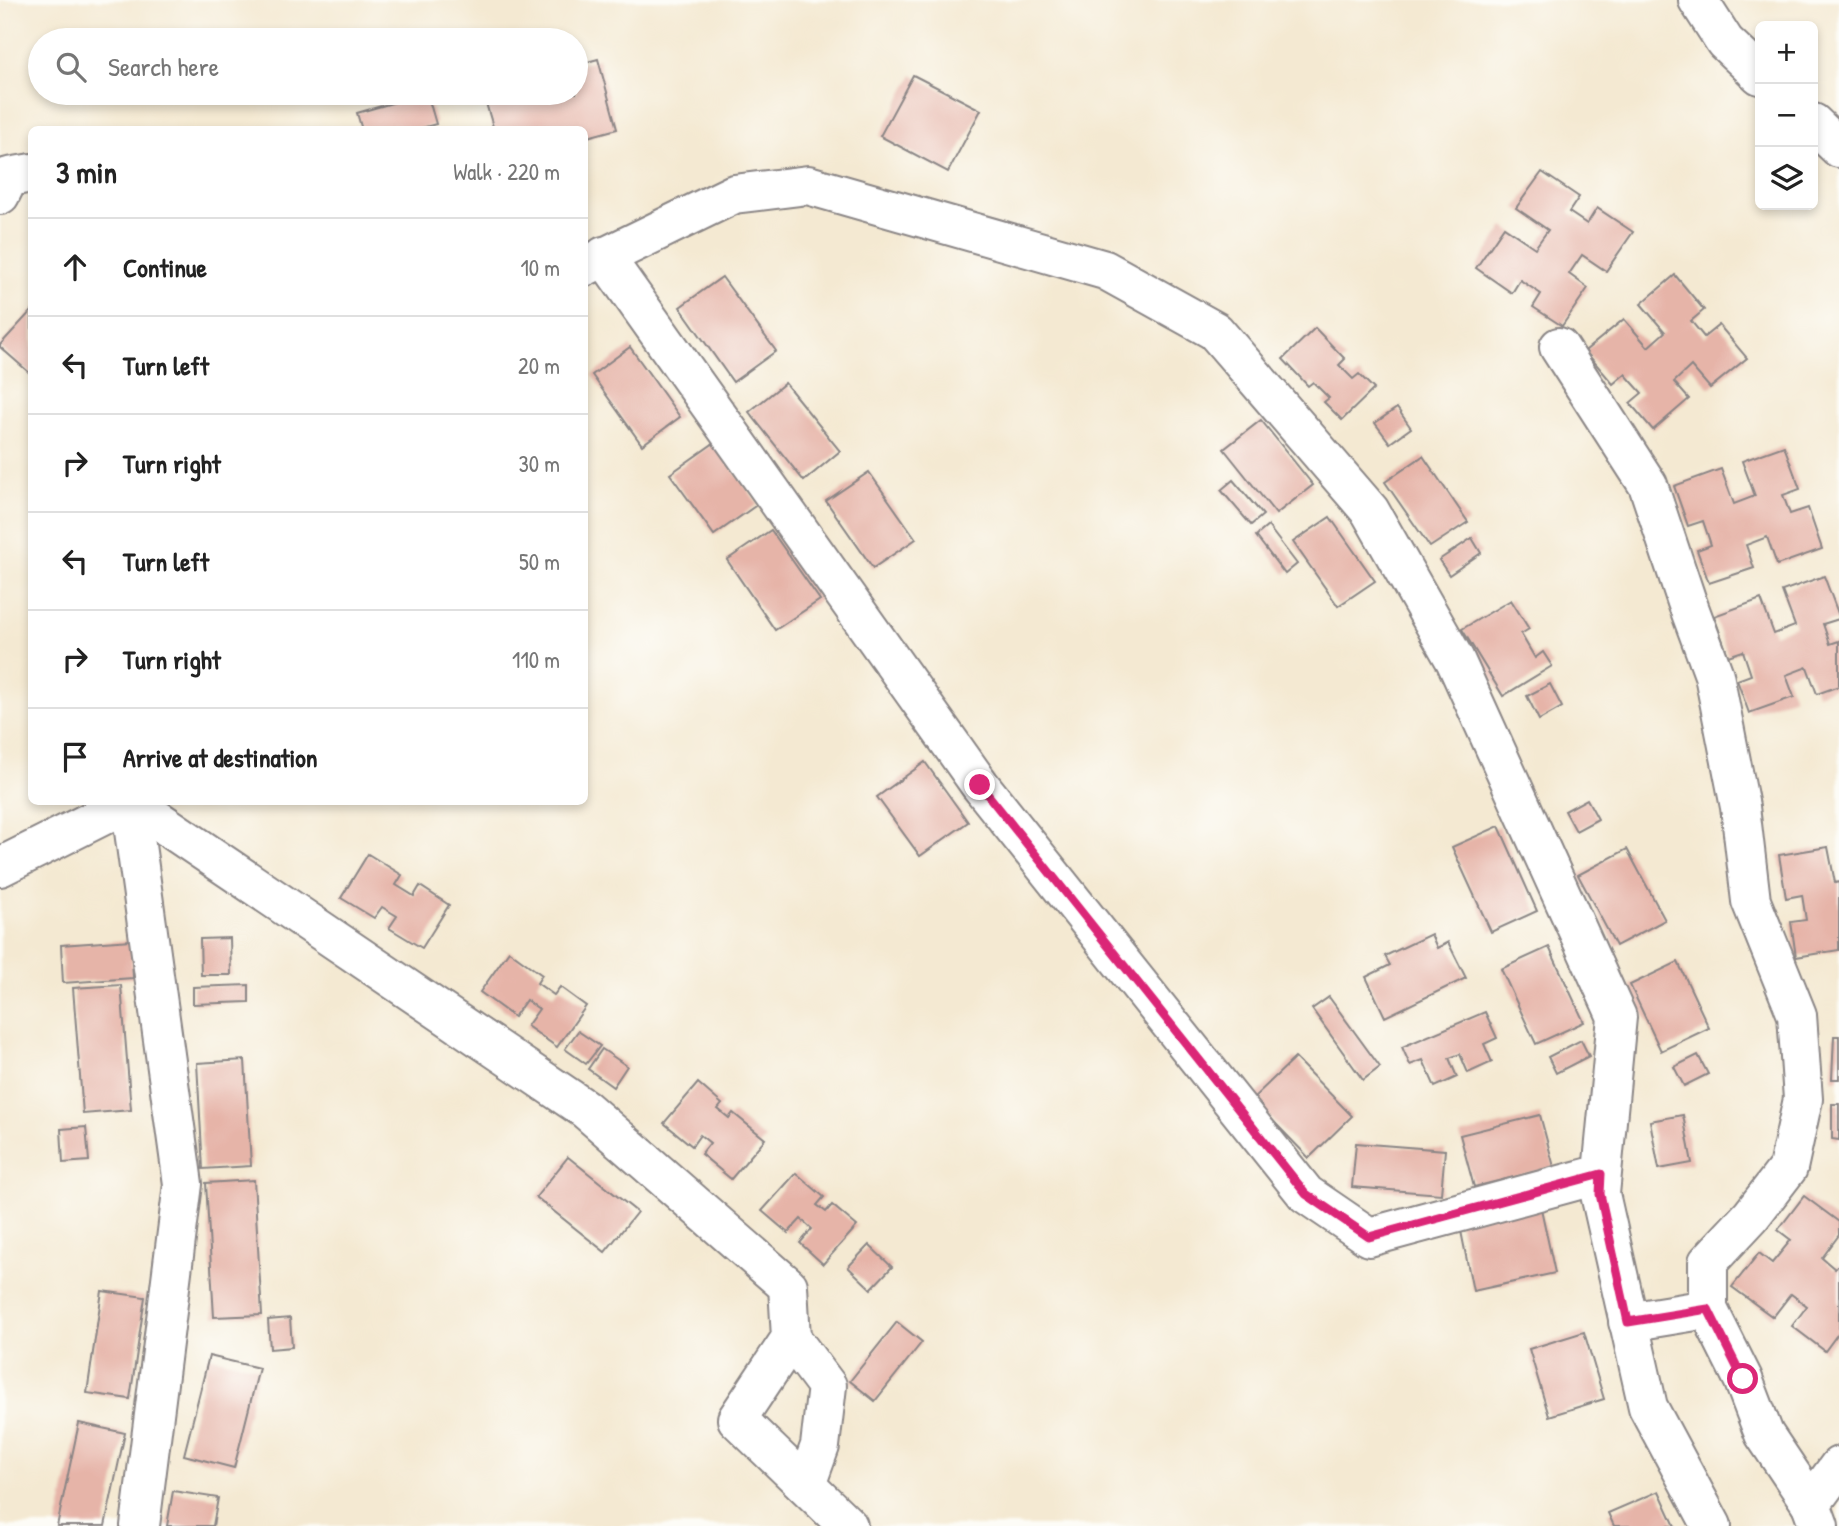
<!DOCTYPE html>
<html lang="en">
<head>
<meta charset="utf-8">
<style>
  body { margin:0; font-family:"Patrick Hand",sans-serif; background:#f2f2f2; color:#222 }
  .controls { position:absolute; right:21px; top:21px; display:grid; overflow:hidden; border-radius:10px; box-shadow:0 4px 10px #0003 }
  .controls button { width:63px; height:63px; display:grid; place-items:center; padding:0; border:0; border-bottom:2px solid #e0e0e0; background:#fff; color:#222; font:35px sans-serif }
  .stop { position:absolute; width:21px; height:21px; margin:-16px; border:5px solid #db2777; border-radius:50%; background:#fff }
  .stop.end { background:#db2777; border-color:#fff; box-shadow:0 2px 7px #0008 }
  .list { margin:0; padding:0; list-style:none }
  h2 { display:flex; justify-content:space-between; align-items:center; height:91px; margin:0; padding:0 28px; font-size:30px }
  h2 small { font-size:23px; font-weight:400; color:#767676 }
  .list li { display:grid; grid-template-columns:46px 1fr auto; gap:21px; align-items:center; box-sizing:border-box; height:98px; padding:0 28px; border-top:2px solid #e0e0e0 }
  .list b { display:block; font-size:26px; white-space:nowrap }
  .list em { font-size:23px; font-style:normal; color:#767676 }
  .icon { flex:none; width:38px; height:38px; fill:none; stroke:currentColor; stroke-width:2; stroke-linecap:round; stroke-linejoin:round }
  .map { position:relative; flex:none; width:1839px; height:1526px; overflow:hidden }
  .search { position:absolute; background:#fff; box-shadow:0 4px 10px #0003; left:28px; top:28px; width:560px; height:77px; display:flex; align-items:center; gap:18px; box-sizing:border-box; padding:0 24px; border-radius:38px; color:#767676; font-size:26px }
  .panel { position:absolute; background:#fff; box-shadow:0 4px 10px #0003; left:28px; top:126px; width:560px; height:679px; border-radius:10px }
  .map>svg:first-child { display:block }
</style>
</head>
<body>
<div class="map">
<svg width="1839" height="1526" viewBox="0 0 1839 1526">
  <rect width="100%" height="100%" fill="#fdfcf7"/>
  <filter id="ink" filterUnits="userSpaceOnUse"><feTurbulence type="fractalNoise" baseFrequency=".0143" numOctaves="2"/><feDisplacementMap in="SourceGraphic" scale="14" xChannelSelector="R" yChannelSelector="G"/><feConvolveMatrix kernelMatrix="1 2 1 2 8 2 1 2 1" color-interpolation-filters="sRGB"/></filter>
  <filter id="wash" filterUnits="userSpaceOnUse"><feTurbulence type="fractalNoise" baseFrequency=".00686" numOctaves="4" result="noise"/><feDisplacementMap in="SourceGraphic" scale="28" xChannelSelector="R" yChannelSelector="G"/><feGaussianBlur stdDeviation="1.57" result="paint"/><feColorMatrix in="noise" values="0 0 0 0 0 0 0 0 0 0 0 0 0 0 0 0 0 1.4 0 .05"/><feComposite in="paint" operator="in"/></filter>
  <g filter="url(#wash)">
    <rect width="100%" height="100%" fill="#f4e9d2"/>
    <g id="blocks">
      <!-- building -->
      <g fill="#e6b4a8">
        <path d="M598,59L617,129L584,138V130H494L483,93H576V65Z"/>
        <path d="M913,75L981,110L948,172L880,136Z"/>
        <path d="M427,93L436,124L415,130H362L357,113Z"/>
        <path d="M1542,172L1579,197L1569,212L1587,224L1597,208L1633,232L1606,271L1582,255L1569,274L1588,288L1562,326L1533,307L1541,294L1520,280L1512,293L1476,268L1504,227L1535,248L1548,230L1516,208Z"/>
        <path d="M1675,275L1704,310L1691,321L1704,337L1719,325L1747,358L1710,388L1691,366L1674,382L1689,399L1653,430L1630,403L1642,393L1625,374L1613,384L1585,351L1624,319L1648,347L1665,332L1641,304Z"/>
        <path d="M722,277L776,351L733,382L680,307Z"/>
        <path d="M32,310V375L0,347V345Z"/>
        <path d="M1315,328L1345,359L1339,365L1353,379L1359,374L1374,389L1342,420L1324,402L1329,398L1313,382L1308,386L1283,359Z"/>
        <path d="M630,347L680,417L642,445L592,375Z"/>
        <path d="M785,383L840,451L804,481L749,412Z"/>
        <path d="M1397,408L1411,428L1390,443L1375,423Z"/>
        <path d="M1261,420L1313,485L1276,514L1224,449Z"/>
        <path d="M714,443L758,504L714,535L670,474Z"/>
        <path d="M1784,446L1800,489L1783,495L1790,514L1808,508L1822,549L1777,565L1767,537L1746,545L1754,568L1709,583L1697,550L1711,545L1703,521L1688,526L1674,486L1721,469L1734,504L1755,496L1742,461Z"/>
        <path d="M1423,456L1468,522L1430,547L1385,482Z"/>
        <path d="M869,472L916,539L873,568L826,501Z"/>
        <path d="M1233,480L1263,515L1251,525L1221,490Z"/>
        <path d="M1330,517L1375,581L1338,606L1293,542Z"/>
        <path d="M1268,526L1297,564L1285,574L1256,536Z"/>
        <path d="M771,530L820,600L775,630L727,560Z"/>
        <path d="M1472,538L1481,553L1449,575L1439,560Z"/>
        <path d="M1824,576L1839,616V619L1823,624L1830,644L1839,641V686L1817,694L1807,667L1786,675L1794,697L1749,713L1737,680L1751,675L1743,651L1728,656L1714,616L1761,599L1774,634L1795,626L1782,591Z"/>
        <path d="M1511,600L1529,629L1521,634L1535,658L1543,652L1552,666L1503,696L1462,629Z"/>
        <path d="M1550,684L1562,707L1539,720L1527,696Z"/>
        <path d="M925,762L968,822L920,856L877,797Z"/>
        <path d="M1587,799L1598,819L1576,831L1565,811Z"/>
        <path d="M1499,826L1537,911L1491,932L1452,847Z"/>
        <path d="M1828,847L1835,883L1839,882V950L1796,957L1791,922L1806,920L1802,895L1786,898L1779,855Z"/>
        <path d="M1627,849L1665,920L1616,946L1578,875Z"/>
        <path d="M368,854L402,875L396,885L414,896L420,886L449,905L422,948L389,928L397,916L382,907L374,918L341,898Z"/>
        <path d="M1431,934L1437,948L1448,942L1466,978L1385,1017L1366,977L1390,965L1385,956Z"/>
        <path d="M230,938L231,975H201L200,939Z"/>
        <path d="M131,940L133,978L63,983L61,945Z"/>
        <path d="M1549,947L1584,1022L1536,1044L1501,969Z"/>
        <path d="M509,951L542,975L537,983L554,995L560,987L586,1006L557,1047L527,1026L539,1009L526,1000L514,1017L480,992Z"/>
        <path d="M1678,962L1709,1028L1661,1051L1630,985Z"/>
        <path d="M121,985L131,1110L83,1114L73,988Z"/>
        <path d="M249,985V1002L193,1004V987Z"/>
        <path d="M1329,997L1380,1067L1363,1080L1312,1009Z"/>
        <path d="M1485,1012L1497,1038L1484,1044L1492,1062L1468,1073L1460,1054L1449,1058L1457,1077L1435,1087L1423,1060L1410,1065L1402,1047Z"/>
        <path d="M578,1031L600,1046L586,1064L565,1049Z"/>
        <path d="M1834,1036H1839V1079H1832Z"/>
        <path d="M1581,1040L1589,1056L1556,1073L1548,1057Z"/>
        <path d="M602,1049L627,1066L613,1087L588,1069Z"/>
        <path d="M1698,1055L1708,1074L1684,1086L1674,1067Z"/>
        <path d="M1295,1058L1352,1116L1309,1158L1252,1099Z"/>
        <path d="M245,1060L251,1166L203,1169L197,1063Z"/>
        <path d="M698,1083L722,1104L718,1109L729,1118L733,1113L765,1139L731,1179L701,1154L710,1143L700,1135L692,1146L664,1123Z"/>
        <path d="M1832,1104H1839V1140L1832,1139Z"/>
        <path d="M1540,1115L1554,1167L1474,1187L1460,1135Z"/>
        <path d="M1683,1115L1692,1163L1659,1169L1650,1121Z"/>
        <path d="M86,1127L89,1161L63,1163L61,1129Z"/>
        <path d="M1356,1143L1445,1150L1441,1194L1352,1187Z"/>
        <path d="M568,1157L637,1212L605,1252L536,1197Z"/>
        <path d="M796,1173L824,1197L817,1205L826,1212L832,1205L857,1226L823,1264L800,1243L812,1229L801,1219L788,1233L762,1211Z"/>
        <path d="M254,1180L262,1315L214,1317L206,1183Z"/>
        <path d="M1804,1196L1839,1222V1235L1822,1258L1835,1269L1839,1264V1332L1825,1351L1792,1326L1807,1306L1791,1294L1773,1317L1732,1287L1759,1253L1772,1263L1791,1240L1778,1230Z"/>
        <path d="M1540,1204L1555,1273L1473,1291L1459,1221Z"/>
        <path d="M869,1245L892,1267L871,1289L848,1267Z"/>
        <path d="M102,1291L145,1297L130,1399L87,1393Z"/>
        <path d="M290,1318L292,1347L270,1349L268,1320Z"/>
        <path d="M897,1322L922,1342L875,1401L850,1381Z"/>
        <path d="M1584,1332L1604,1399L1549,1416L1529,1349Z"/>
        <path d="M209,1356L259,1368L234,1468L184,1455Z"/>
        <path d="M79,1423L125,1433L105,1526H57Z"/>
        <path d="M173,1491L218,1498L213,1526H167Z"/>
        <path d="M1659,1491L1675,1526H1614L1608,1513Z"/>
      </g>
    </g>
  </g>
  <g filter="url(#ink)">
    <use href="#blocks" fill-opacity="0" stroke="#8b8686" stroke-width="2"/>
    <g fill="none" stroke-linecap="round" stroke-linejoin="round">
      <defs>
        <g id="minor">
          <path d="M1698,0L1725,42L1760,75"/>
          <path d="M1813,123L1839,148"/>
          <path d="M0,195L9,177L32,173"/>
          <path d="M604,256L980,785L1306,1194L1369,1237L1601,1174"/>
          <path d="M584,267L734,194L808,185L1105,270L1215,331L1370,511L1455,660L1617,1017L1600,1194L1648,1407L1712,1526"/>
          <path d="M1559,347L1648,485L1687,602L1714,675L1740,807L1751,901L1797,1015L1803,1099L1788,1168L1751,1216L1708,1262V1309L1743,1379L1764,1434L1811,1504"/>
          <path d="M130,802L183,1184L140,1526"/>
          <path d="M131,802L585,1109L788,1286L791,1338L737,1419L848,1526"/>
          <path d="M0,867L130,802"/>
          <path d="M1628,1322L1708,1309"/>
          <path d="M791,1338L827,1386L820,1446L806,1485"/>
          <path d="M1819,1526L1811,1504L1839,1466"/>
        </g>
      </defs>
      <!-- minor casing -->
      <use href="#minor" stroke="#8b8686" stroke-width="42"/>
      <!-- minor -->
      <use href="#minor" stroke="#fff" stroke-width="38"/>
    </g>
  </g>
  <g fill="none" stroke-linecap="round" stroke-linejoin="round" filter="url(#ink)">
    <!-- route -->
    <path stroke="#db2777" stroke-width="9" d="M980,785L1306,1194L1369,1237L1601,1174L1600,1194L1628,1322L1708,1309L1743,1379"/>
  </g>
</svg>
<div class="controls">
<button>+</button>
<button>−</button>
<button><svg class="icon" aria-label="layers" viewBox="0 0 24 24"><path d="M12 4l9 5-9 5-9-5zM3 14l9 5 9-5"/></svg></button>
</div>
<div class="stop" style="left:1743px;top:1379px"></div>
<div class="stop end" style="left:980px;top:785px"></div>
<div class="search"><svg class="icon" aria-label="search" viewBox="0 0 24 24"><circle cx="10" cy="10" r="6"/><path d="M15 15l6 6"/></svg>Search here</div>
<section class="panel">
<h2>3 min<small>Walk · 220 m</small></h2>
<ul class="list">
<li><svg class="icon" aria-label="ahead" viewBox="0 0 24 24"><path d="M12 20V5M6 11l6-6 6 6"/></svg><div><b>Continue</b></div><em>10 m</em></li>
<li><svg class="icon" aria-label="left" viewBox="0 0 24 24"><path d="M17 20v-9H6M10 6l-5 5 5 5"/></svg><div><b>Turn left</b></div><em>20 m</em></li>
<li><svg class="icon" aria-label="right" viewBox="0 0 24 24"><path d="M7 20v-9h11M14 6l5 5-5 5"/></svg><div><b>Turn right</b></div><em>30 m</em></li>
<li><svg class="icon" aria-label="left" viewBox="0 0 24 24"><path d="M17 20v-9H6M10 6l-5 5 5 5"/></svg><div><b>Turn left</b></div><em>50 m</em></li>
<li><svg class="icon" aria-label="right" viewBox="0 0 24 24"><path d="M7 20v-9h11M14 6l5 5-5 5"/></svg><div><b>Turn right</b></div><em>110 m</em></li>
<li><svg class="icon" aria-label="arrive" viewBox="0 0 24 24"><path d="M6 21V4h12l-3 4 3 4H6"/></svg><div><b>Arrive at destination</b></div></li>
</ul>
</section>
</div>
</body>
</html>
